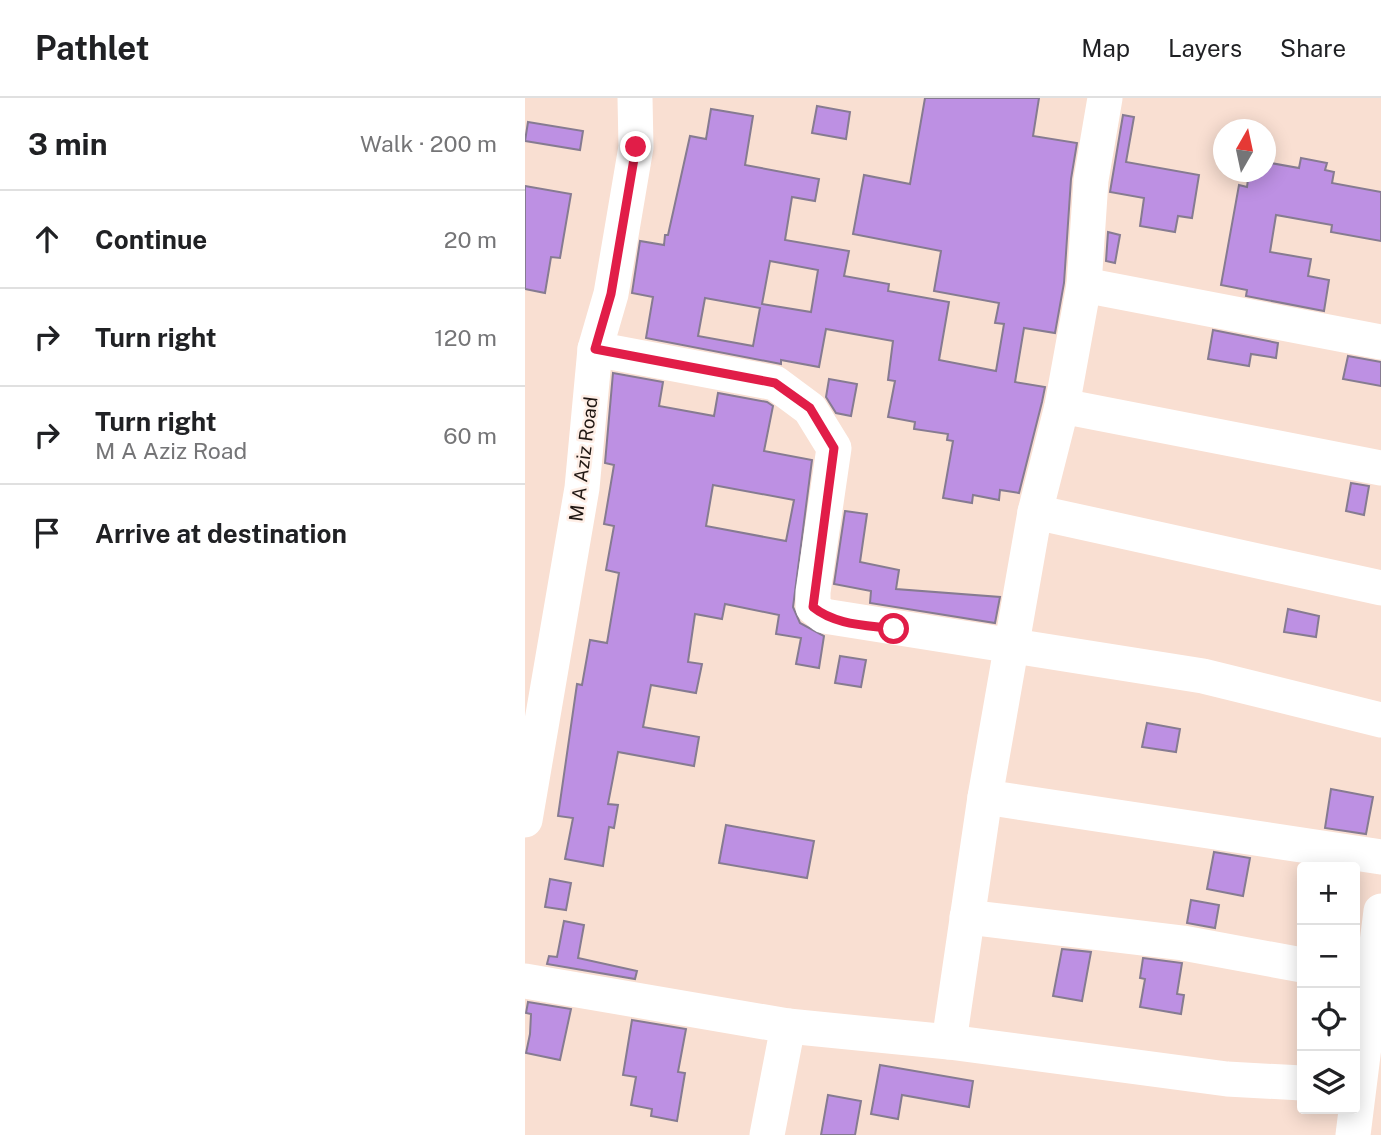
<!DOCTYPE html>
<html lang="en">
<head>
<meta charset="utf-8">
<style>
  body { margin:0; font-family:"Public Sans",sans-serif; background:#f6f6f6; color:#202124 }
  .controls { position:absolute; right:21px; bottom:21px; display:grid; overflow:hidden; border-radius:7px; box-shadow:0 4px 18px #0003 }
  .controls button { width:63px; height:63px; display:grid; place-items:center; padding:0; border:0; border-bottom:2px solid #e0e0e0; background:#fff; color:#202124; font:35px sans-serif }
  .compass { position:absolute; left:688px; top:21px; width:63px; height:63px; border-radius:50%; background:#fff; box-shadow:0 4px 18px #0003; rotate:9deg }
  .stop { position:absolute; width:21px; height:21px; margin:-16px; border:5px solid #e11d48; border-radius:50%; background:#fff }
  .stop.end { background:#e11d48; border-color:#fff; box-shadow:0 2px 7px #0008 }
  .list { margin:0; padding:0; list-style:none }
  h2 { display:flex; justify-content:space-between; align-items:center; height:91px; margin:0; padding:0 28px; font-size:30px }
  h2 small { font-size:23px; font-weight:400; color:#757577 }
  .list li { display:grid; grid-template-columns:46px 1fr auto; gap:21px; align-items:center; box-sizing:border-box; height:98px; padding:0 28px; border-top:2px solid #e0e0e0 }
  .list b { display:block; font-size:26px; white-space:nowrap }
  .list p { margin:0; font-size:23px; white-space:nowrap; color:#757577 }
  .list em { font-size:23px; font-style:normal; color:#757577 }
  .icon { flex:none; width:38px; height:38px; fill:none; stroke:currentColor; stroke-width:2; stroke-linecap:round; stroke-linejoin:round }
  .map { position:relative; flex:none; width:856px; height:1037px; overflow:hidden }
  header { display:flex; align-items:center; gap:42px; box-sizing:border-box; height:98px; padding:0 35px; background:#fff; border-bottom:2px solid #e0e0e0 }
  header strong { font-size:33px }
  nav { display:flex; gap:38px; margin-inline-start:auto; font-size:24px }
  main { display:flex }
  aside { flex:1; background:#fff }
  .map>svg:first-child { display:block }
</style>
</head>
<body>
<header>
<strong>Pathlet</strong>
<nav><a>Map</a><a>Layers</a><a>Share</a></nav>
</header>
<main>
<aside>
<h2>3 min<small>Walk · 200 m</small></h2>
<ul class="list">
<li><svg class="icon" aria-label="ahead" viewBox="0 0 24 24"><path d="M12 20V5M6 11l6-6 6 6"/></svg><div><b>Continue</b></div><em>20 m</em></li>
<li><svg class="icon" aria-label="right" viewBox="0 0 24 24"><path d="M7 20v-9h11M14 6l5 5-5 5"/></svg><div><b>Turn right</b></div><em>120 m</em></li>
<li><svg class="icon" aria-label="right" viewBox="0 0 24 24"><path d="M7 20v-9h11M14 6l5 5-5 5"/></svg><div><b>Turn right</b><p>M A Aziz Road</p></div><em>60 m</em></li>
<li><svg class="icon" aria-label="arrive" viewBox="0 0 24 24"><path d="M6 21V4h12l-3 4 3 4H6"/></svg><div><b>Arrive at destination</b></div></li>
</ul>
</aside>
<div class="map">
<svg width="856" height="1037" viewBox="0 0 856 1037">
  <rect width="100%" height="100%" fill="#f9dfd2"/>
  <!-- building -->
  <g fill="#bd90e3" stroke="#867b91" stroke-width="2" fill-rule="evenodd">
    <path d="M400,0H514L508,38L552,45L546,81L539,185L530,235L499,230L490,284L520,289L517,304L494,395L475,392L474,402L448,397L447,405L418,400L428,343L422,342L423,336L389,331L390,324L363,319L370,283L363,282L368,243L301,231L294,269L256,262V266L121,240L128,199L107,195L115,143L139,147L140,137H143L165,38L181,41L186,11L228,18L220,67L294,81L290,103L267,99L260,142L324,153L319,178L364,186L363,193L424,204L414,262L471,273L479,226L470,225L474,205L409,193L416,153L328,136L339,77L385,86ZM245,163L293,172L286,214L237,206ZM180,200L235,210L228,248L173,238Z"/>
    <path d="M292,8L325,14L321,41L287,35Z"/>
    <path d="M598,17L609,19L601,64L674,77L667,120L653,118L650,134L615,128L619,100L585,94Z"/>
    <path d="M3,24L58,33L55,52L0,43Z"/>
    <path d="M776,60L802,65L800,72L809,74L807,85L856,94V143L806,134L807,127L751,117L745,154L786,161L783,178L804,182L799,213L721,198L722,192L696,187L714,87L722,89L724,74H740V64L774,70Z"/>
    <path d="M0,88L46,96L35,160L26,159L20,195L0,191Z"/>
    <path d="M583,134L595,137L590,165L581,163Z"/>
    <path d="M688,232L753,245L751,260L726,256L724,268L683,261Z"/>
    <path d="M823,258L856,264V288L818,281Z"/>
    <path d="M88,275L138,284L134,308L189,318L193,295L242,304L248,308L239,353L287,362L268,509L275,525L299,538L294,570L271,566L276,540L251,536L254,517L200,506L197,521L170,516L163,564L177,566L171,595L126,587L118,629L174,639L169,668L93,654L83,706L93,707L89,730L84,729L78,768L40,761L48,720L33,718L52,586L57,587L65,542L82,545L94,475L81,472L89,428L79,426L89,367L80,365ZM188,387L269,402L261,443L181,428Z"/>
    <path d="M304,281L332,286L326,318L311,315L301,299Z"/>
    <path d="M826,385L844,388L839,417L821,413Z"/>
    <path d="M320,413L342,416L335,464L374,472L371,491L475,499L470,525L345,505L346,493L309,486Z"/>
    <path d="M763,511L794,518L791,539L759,534Z"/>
    <path d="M315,558L341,562L336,589L310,585Z"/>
    <path d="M622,625L655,631L651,654L617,649Z"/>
    <path d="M806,691L848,699L841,736L800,730Z"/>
    <path d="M201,727L289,743L282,780L194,765Z"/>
    <path d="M689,754L725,760L718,798L682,791Z"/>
    <path d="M25,781L46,785L41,812L20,809Z"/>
    <path d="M666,802L694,807L690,830L662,825Z"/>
    <path d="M39,823L59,827L53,860L112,873L110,881L22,866L24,858L32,859Z"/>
    <path d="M537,851L566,854L557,903L528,898Z"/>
    <path d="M618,860L657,865L652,896L659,897L656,916L615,909L620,881L615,880Z"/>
    <path d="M3,904L46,911L35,962L1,955L5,936L6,916L1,915Z"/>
    <path d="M107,922L161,931L153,974L160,975L152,1023L126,1018L127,1011L106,1007L111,979L98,977Z"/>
    <path d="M355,967L448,983L444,1009L377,997L373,1021L346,1016Z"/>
    <path d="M303,997L336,1003L330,1037H296Z"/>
  </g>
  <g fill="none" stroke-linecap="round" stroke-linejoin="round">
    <!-- minor -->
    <g stroke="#fff" stroke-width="35">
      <path d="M559,187L856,244"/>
      <path d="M70,251L250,285L285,311L309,350L288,494V509L299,518L678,578L856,622"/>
      <path d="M537,308L856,370"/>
      <path d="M510,414L856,490"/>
      <path d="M460,699L856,759"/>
      <path d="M0,722L57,390L70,251L86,196L111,49L110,0"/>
      <path d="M442,819L658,845L777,867"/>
      <path d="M0,883L263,928L424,944L702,981L777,985"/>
      <path d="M424,944L460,699L510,414L537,308L559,187L566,82L580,0"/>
      <path d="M242,1037L263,928"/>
      <path d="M828,1037L856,813"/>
    </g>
  </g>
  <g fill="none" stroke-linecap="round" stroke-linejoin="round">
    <!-- route -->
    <path stroke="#e11d48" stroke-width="9" d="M111,49L86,196L70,251L250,285L285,310L309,350L288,509C310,527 341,527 369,531"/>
  </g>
  <g text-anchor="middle" stroke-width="5" stroke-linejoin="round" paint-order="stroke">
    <!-- street labels -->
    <g font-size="19" fill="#201713" stroke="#ffefe7">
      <text transform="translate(58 361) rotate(-83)" y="7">M A Aziz Road</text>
    </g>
  </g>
</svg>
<div class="controls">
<button>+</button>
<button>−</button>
<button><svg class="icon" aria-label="locate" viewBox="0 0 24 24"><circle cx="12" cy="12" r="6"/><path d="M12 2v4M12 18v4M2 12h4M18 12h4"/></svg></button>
<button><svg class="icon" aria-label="layers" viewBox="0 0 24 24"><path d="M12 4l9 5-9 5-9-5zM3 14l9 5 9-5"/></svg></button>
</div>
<svg class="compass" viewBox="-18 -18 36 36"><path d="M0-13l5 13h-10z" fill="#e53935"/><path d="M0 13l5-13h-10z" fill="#757577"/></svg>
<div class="stop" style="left:369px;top:531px"></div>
<div class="stop end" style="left:111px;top:49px"></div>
</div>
</main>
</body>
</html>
